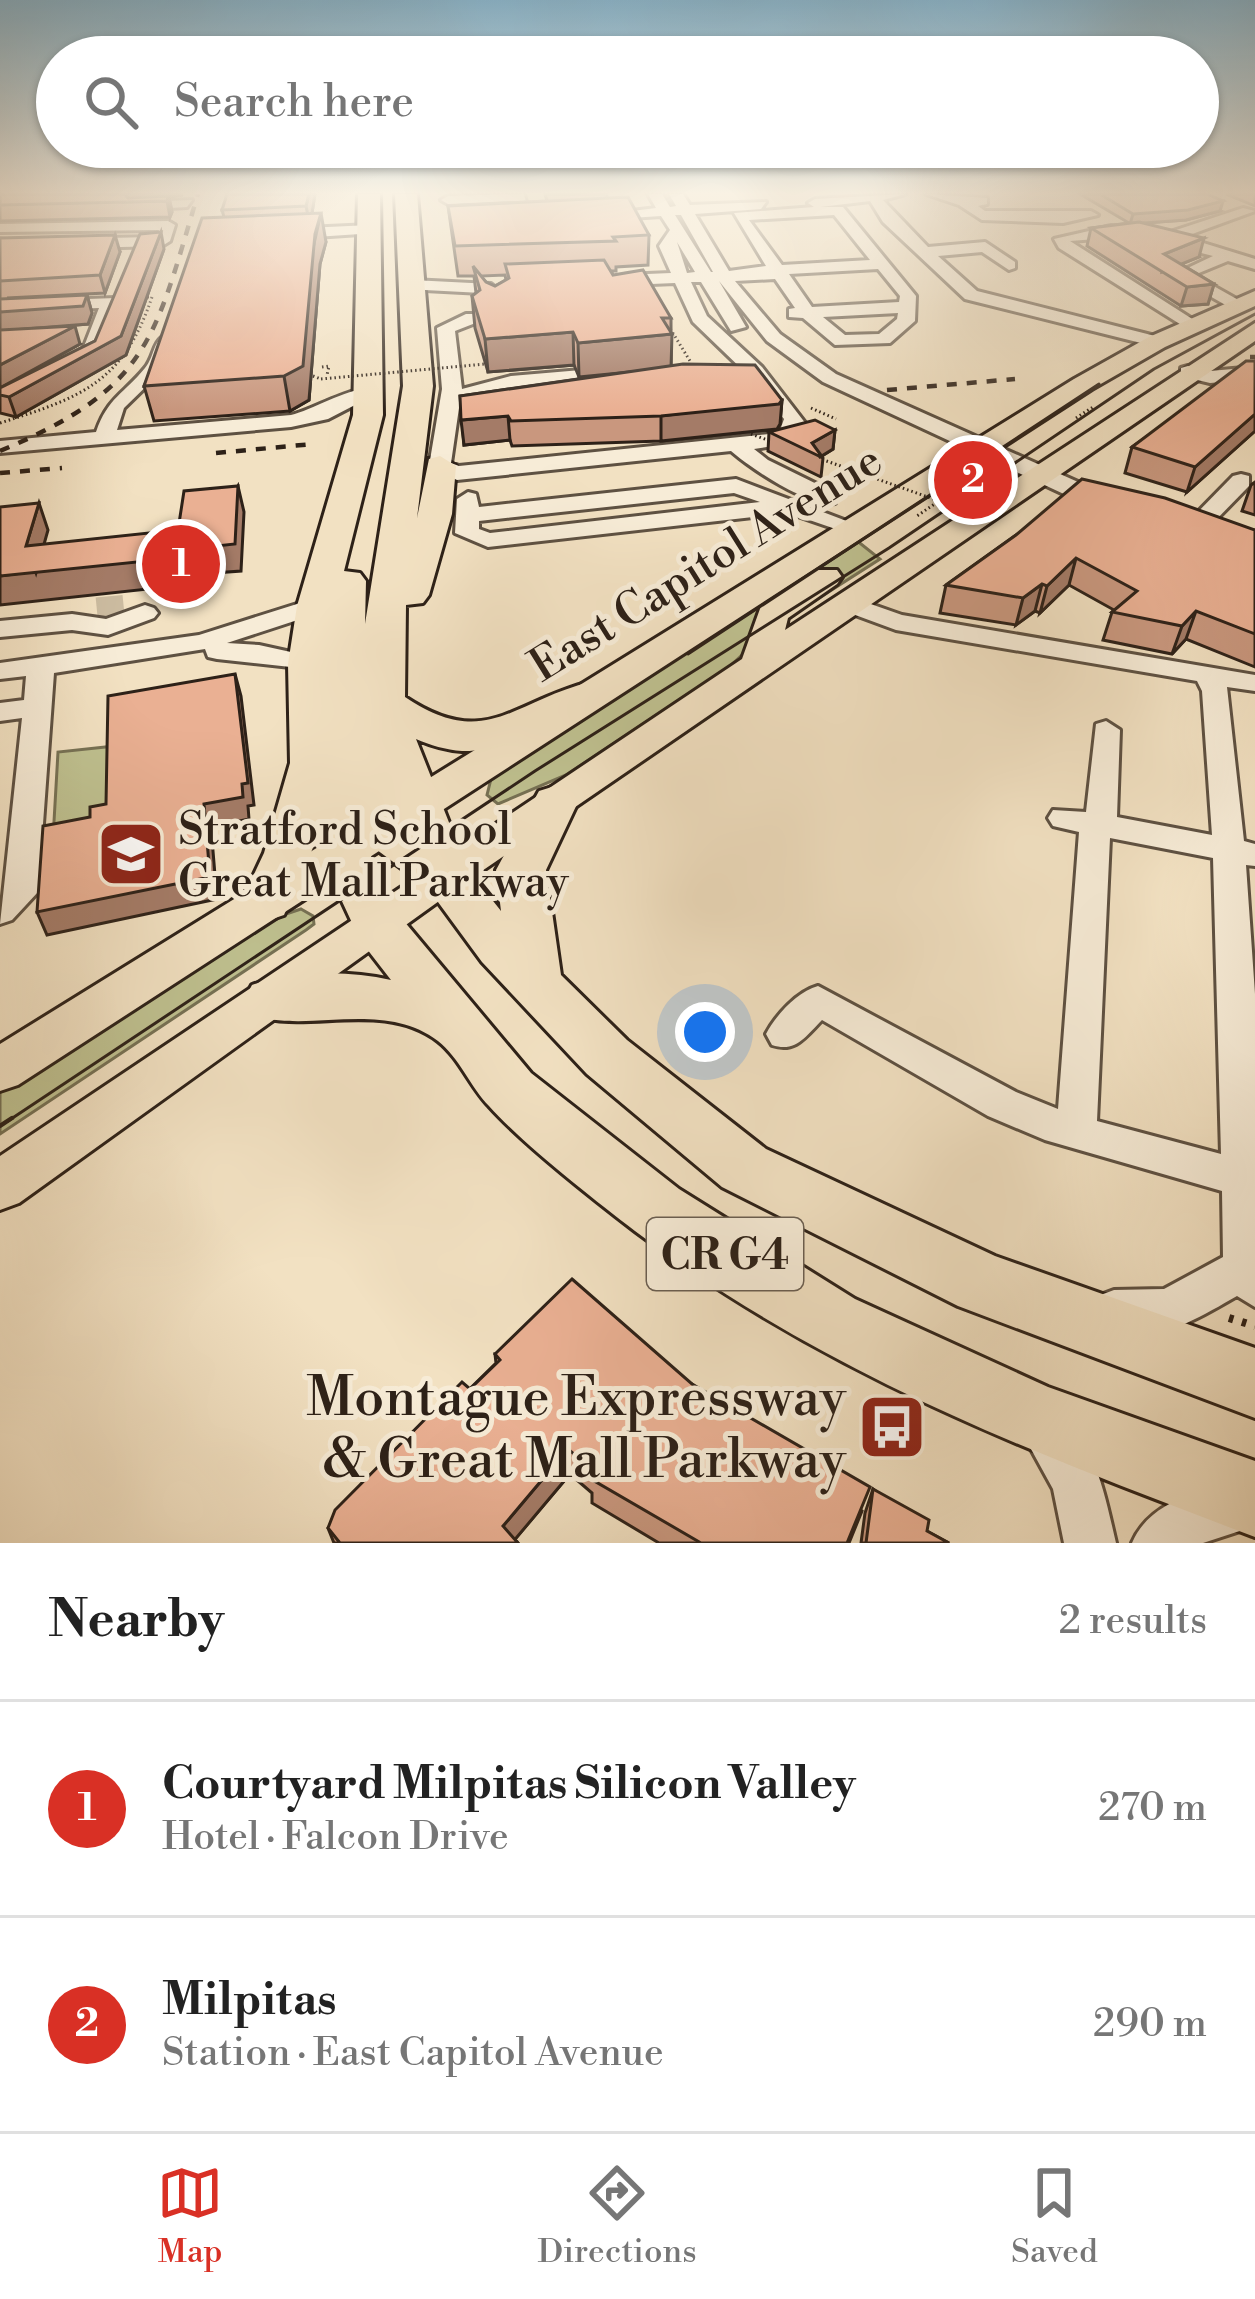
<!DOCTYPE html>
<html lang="en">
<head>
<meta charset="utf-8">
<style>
  body { margin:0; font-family:"Libre Bodoni",serif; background:#f6f6f6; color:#222 }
  .you { position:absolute; left:705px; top:1032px; width:42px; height:42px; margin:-30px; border:9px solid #fff; border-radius:50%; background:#1a73e8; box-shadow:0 0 0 18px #1a73e833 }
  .badge { display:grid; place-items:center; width:78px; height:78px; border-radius:50%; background:#d93025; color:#fff; font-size:39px; font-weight:700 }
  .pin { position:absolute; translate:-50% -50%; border:6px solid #fff; box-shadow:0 3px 12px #0006 }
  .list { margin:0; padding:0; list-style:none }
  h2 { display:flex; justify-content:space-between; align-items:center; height:156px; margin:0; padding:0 48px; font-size:51px }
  h2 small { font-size:39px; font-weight:400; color:#767676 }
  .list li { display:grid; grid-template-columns:78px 1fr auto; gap:36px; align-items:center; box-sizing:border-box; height:216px; padding:0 48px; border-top:3px solid #e0e0e0 }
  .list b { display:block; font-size:45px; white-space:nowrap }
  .list p { margin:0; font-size:39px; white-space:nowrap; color:#767676 }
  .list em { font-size:39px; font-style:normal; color:#767676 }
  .icon { flex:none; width:66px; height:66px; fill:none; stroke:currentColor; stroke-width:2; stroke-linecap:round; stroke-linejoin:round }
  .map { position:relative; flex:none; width:1255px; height:1543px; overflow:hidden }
  .search { position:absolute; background:#fff; box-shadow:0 3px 9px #0004; left:36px; right:36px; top:36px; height:132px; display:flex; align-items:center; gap:30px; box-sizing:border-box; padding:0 42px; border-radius:66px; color:#767676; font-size:45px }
  .sheet { height:588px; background:#fff }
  nav { display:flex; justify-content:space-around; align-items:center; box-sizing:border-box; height:168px; border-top:3px solid #e0e0e0; background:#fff; font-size:33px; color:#767676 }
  nav a { display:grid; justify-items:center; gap:6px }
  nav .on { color:#d93025 }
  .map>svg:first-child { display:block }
</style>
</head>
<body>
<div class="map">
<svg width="1255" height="1543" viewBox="0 0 1255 1543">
  <rect width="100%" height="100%" fill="#f2e1c2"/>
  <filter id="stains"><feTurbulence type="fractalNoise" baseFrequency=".00167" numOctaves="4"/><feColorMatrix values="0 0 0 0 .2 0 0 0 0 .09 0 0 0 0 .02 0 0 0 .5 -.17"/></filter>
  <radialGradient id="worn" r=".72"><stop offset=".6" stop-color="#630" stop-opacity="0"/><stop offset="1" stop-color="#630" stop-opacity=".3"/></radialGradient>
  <!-- green -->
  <g fill="#bfc190" stroke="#767154" stroke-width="3">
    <path d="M856,540L880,559L769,630L729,667L566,775L498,804L487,795L492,775Z"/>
    <path d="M115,746L114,826L53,839L58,752Z"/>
    <path d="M301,909L313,916L314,924L306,930L0,1134V1089L274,918Z"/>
  </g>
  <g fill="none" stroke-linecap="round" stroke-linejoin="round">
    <!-- minor-tunnel -->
    <path stroke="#cbbba0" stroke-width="27" stroke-dasharray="27 14" stroke-linecap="butt" d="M97,611L127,608"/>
    <defs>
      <g id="minor">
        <path d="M524,194L529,215L550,216V222L518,223L511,201L448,204L441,200L448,196Z"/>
        <path d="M648,194H662L670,207L676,206L669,194H683L690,205L766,202L761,209L695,214L729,271L766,266L734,213L814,207L808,203L815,199L905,194L883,200L928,247L985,242L1015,262V268L1009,270L982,252L938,256L977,291L1163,338V346L1157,347L965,299L883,222L870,201L820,207H843L916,296L915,321L890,343L835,345L803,318L789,317V309L795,308L775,279L735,281L780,334L836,374L1116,499L1105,506L1066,495L823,382L767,341L719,281L746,327L731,331L701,282H691L707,316L762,367L806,424L792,443L754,449L768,460L835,493V503C808,507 752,469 731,451L457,480L429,466L442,389L437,328L466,314H478V322L455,331L462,389L511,376L663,363L672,369L663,375L512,388L460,401L451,463L459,466L779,433L784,419L748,375L693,322L675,283L627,285L614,293L606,288L623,275L671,273L659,246L670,230L661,216L599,220L592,216L656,208ZM675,215H681L713,272H711ZM834,215L870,260L782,265L749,220ZM677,242L695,272L687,273ZM878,269L900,296L899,302L812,307L789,274ZM898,313L897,319L879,334L845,335L823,317Z"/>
        <path d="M926,194L987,198V204L978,206L985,211H1091L1098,215L1063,223L982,220L959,205Z"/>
        <path d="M192,200L187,207L134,210L127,206L134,202Z"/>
        <path d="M1243,208L1255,211L1184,237L1255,259V269L1228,261L1194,275L1242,302V310L1236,311L1173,275L1213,256L1135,236L1070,241L1197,322V330L1191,331L1059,248L1054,239L1111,226L1167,233Z"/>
        <path d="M168,221L175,225L170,241L162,246L0,250V240L156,237L159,230L0,232V224Z"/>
        <path d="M370,225L375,227V233L285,239L277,234L285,229Z"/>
        <path d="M412,280L491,284L500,291L507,308L492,312L482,293L406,289L404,285Z"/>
        <path d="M116,298L98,356L0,407V393L83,349L99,308L0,312V302Z"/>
        <path d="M166,335L175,340L166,367L124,408L117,430L291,415C315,410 361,379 380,392L328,419L291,427L0,453V441L96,432C108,397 124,394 145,368C155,356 152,342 166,335Z"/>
        <path d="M1188,366L1210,371L1255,367V379L1210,383L1181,376V368Z"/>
        <path d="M1241,474L1249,476V486L1208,528H1192V518L1233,476Z"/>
        <path d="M736,479L865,528L853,535L789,513L488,547L455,533L457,499L468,492L476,494L479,507ZM734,493L760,502L490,533L479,529V521Z"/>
        <path d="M848,596L902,615L1255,675V691L1227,687L1244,841L1255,844V866L1246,865L1255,994V1307L1237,1296C1193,1321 1150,1349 1098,1328L1092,1312L1098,1296L1114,1290L1164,1289L1223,1257L1222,1191L1045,1140L988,1116L822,1020C806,1036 796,1053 772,1045L766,1034C776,1015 797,992 818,986L1016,1092L1058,1109L1079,832L1053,826L1048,818L1053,810L1086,812L1096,724L1106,721L1120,730L1117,817L1212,835L1202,691L1197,681L896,630L839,609L835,604L839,599ZM1110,838L1213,858L1221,1154L1097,1121Z"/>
        <path d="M316,598L329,606L325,611L227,643L259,645L318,658L322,664L318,670L217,659L208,657L205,649L54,673L38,892L12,920L0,924L22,718L0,721V703L24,700L26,676L0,679V663L199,635Z"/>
        <path d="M145,605L154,608L158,613L154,618L108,635L72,630L0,637V621L72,614L106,619Z"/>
        <path d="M1044,1405C1093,1425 1105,1497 1116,1543H1064L1053,1489L1020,1429L1027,1412Z"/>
        <path d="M1255,1476V1526L1203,1543H1132C1152,1496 1210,1490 1255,1476Z"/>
      </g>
      <g id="major">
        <path d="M1255,291V306L1165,347L1092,389L18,1085L0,1091V1044L1074,379L1149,337Z"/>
        <path d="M1255,323V341L460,886L19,1203L0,1210V1156L742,659L761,606L815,570H837L842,577L837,584L788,618L785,630Z"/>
      </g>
      <path id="highway" d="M358,194H380L383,415L344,571L360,573L366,581L365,624L403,386L395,194H417L433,386L417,518L429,459L440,456L456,466L452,514L429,595L423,603L406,605L405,697C486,751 511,702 590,682L605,686L611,695C594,721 494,753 462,751C446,750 430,745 416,739L467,868L501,911L496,870L539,791L555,786L571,791L578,802L546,870L561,975L627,1040L766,1149L995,1256L1255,1348V1418L958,1306L722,1187L587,1074L482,962L427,887L373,847L355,822L398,914L531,1073L679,1189L855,1299L1048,1387L1255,1461V1537C1033,1453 826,1375 635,1231C592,1198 524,1145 489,1106C471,1088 459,1057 438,1041C382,999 309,1034 252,1015L244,1000L252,985C295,971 346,970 391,980L360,940L315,843L284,915L266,921L248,915L241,902L264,853L290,763L288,664L297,606L353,415Z"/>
    </defs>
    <!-- minor casing -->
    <use href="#minor" stroke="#5e5142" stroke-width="6"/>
    <!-- major casing -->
    <use href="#major" stroke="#2d2118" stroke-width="6"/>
    <!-- highway casing -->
    <use href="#highway" stroke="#2d2118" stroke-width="6"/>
    <!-- path-far1 -->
    <g stroke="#2d2118" stroke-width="3" stroke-dasharray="1.5 3" stroke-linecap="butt">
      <path d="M668,325L690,361"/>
      <path d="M322,367L329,366L327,375"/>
      <path d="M313,376L321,379"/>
      <path d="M811,408L836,419"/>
      <path d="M1076,418L1093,407"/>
      <path d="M0,423C82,397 123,383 152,297H145"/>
    </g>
    <!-- path -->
    <path stroke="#2d2118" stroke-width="8" stroke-dasharray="4.5 9" stroke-linecap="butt" d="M1229,1318L1255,1326"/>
    <!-- minor -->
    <use href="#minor" fill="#f7ecd7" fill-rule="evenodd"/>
    <!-- major -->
    <use href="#major" fill="#f2e1c2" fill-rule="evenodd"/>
    <!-- highway -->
    <use href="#highway" fill="#f2e1c2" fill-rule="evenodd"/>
    <!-- tram-far1 -->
    <g stroke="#2d2118" stroke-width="3">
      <path d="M688,654L1099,384"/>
      <path d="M8,1121L535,771L889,548L1154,369L1255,314"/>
    </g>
    <!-- tram -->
    <path stroke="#2d2118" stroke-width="4.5" d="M0,1126L12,1118"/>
    <!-- rail -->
    <g stroke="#2d2118" stroke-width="4.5" stroke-dasharray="10 10" stroke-linecap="butt">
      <path d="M1250,357H1255"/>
      <path d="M887,390L1015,379"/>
      <path d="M0,451C150,388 154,340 198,194"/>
      <path d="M216,453L313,444"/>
      <path d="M0,473L62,468"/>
    </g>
    <!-- path-bridge -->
    <g stroke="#2d2118" stroke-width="3" stroke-dasharray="1.5 3" stroke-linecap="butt">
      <path d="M321,379L485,364"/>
      <path d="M751,434L773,442"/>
      <path d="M818,458L939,501L917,516"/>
      <path d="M942,501L968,486"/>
    </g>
  </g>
  <!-- wall -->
  <g fill="#c9977e" stroke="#2d2118" stroke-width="3" fill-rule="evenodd">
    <path d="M0,194L183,195L169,197L172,212L170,217L0,221Z"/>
    <path d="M315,194L312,213L326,242L320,264L309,400L290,411L154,421L144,386L224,217L222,210Z"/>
    <path d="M545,194H607V198L649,235L648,265L616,267V271H611L613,275L671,318V366L782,400L780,424L777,429L661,441L512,446L510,440L464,445L460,396L628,372L579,377L574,365L488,372L475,328L472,296L476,293L474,276H458L448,206L547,201ZM505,275L506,280L495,286L486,282L480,276Z"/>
    <path d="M1080,194H1162L1220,211L1186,220L1142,223L1199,257L1181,264L1214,284L1208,304L1181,306L1087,246L1091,228L1129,223Z"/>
    <path d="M1226,194H1255V206Z"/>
    <path d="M0,238L120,252L105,293L7,298L87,295L92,313L88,324L35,328L80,344L0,388Z"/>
    <path d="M164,249L126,355L16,417L0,413V388L95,341Z"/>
    <path d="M1255,361V431L1187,492L1125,473L1132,447Z"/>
    <path d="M835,430L833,449L822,456L823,458L821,477L768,451L769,432Z"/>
    <path d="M1255,482V515L1242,511L1251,485Z"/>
    <path d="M1255,530V667L1186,639L1172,654L1103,640L1112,612L1114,610L1069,585L1040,613L1035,611L1016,625L940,613L946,585L1016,535Z"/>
    <path d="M495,1354L692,1384L862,1511L849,1543H659L592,1503V1493L570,1474L515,1539L518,1543H334L328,1528L496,1363Z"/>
    <path d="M873,1489L927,1531L949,1543H861L865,1513Z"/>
  </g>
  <!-- shaded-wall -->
  <g fill="#a47b67" stroke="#2d2118" stroke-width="3">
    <path d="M121,194H183L169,197L172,212L170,217L167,201L123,202Z"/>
    <path d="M309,194H315L310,226L306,206Z"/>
    <path d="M1223,201L1220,211L1186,220L1130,224L1133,214Z"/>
    <path d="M321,213L326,242L320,264L309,400L290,411L284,376Z"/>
    <path d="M161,232L164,249L126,355L16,417L9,397L121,336Z"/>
    <path d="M115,235L120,252L105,293L100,275Z"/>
    <path d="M1204,238L1199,257L1162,272L1164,254Z"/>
    <path d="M1214,284L1208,304L1181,306L1187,287Z"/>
    <path d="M87,295L92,313L88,324L0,331V312Z"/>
    <path d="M75,326L80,344L0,388V365Z"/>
    <path d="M573,332L574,365L488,372L485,339Z"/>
    <path d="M672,334L671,368L579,377L578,343Z"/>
    <path d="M782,400L780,424L777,429L661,441V416Z"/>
    <path d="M1255,414V431L1187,492L1195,467Z"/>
    <path d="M508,416L510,440L464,445L461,420Z"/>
    <path d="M835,430L833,449L820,457L812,443Z"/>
    <path d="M238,486L244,512L241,571L214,573L213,582L0,605V576L207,547Z"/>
    <path d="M39,503L48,530L36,573L26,546Z"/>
    <path d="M1076,558L1069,585L1040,613L1047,586Z"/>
    <path d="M1042,584L1035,611L1016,625L1023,598Z"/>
    <path d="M1196,611L1186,639L1172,654L1182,626Z"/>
    <path d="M235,674L241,696L254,805L248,806L249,819L211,827L217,899L47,935L37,912L204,804Z"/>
    <path d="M568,1449L570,1474L512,1543L503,1526Z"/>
  </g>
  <!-- building -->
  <g fill="#eab093" stroke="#2d2118" stroke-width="3">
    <path d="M0,194H125L128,198L168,196L167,201L0,205Z"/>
    <path d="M227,194H309L306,206L222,210Z"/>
    <path d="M1100,194H1207L1223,201L1188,210L1133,214Z"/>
    <path d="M628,197L649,235L613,237L616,241L455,246L448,206Z"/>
    <path d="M321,213L315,234L303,366L284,376L144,386L202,218Z"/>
    <path d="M1139,222L1204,238L1164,254L1214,284L1187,287L1091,228Z"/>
    <path d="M161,232L121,336L9,397L0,395V388L95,341L140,234Z"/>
    <path d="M115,235L100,275L0,281V238Z"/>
    <path d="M604,260L613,275L643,270L671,318H662L672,334L578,343L573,332L485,339L472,296L480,290L473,266L486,282L495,286L509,278L505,264Z"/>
    <path d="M87,295L83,306L0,312V299Z"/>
    <path d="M75,326L0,365V330Z"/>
    <path d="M1246,361H1255V414L1195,467L1132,447Z"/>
    <path d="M683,364L755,365L782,400L779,404L661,416L511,421L508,416L461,420L460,396Z"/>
    <path d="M815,420L835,430L812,443L823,458L769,432Z"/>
    <path d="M1082,479L1165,498L1255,530V634L1196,611L1182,626L1112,612L1137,591L1076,558L1047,586L1042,584L1023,598L946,585L1016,535Z"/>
    <path d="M238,486L235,544L207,547L206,555L0,576V507L39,503L26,546L178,530L184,491Z"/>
    <path d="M235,674L248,783L242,784L243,797L204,804L210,877L37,912L43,826L90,817V807L106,804L108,696Z"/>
    <path d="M572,1279L692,1384L870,1487L847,1543H701L591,1479L594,1472L568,1449L503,1526L518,1543H340L328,1528L335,1510L462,1382L470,1389L500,1360L495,1354Z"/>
    <path d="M873,1489L929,1520L927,1531L949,1543H866Z"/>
  </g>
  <!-- sky -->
  <linearGradient id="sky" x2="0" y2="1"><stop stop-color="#89b8d2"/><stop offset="0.47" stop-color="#f9f2e4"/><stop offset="1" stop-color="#f9f2e4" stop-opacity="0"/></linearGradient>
  <rect width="1255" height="410" fill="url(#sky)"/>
  <!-- icons -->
  <defs>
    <symbol id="school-square" viewBox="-11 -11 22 22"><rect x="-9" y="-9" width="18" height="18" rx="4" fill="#8f2418" stroke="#f7ecd7"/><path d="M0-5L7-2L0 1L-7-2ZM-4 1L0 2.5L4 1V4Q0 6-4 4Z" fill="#fff"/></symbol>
    <symbol id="bus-square" viewBox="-11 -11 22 22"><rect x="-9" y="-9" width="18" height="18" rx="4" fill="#8f2418" stroke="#f7ecd7"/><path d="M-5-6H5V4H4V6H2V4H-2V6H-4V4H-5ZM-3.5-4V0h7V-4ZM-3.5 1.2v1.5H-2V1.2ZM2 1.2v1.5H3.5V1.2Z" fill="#fff"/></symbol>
  </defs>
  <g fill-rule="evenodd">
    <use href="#school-square" x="93" y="816" width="76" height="76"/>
    <use href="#bus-square" x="854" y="1389" width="76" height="76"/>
  </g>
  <g text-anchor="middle" stroke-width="10" stroke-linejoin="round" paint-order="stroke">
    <!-- shield labels -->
    <rect fill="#f7ecd7" stroke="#6a5e51" stroke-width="3" x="647" y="1218" width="156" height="72" rx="9"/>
    <g font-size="42" font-weight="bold" fill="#2d2118">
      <text x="725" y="1269">CR G4</text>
    </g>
    <!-- street labels -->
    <g font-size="45" fill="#2d2118" stroke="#f7ecd7">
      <text transform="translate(705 562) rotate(-32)" y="16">East Capitol Avenue</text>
    </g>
    <!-- poi labels -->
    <g font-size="45" fill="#2d2118" stroke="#f7ecd7" text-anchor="start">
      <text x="178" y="844">Stratford School<tspan x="178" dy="52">Great Mall Parkway</tspan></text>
    </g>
    <!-- near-poi labels -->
    <g font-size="54" fill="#2d2118" stroke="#f7ecd7" text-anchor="end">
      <text x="846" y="1415">Montague Expressway<tspan x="846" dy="62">&amp; Great Mall Parkway</tspan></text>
    </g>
  </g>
  <rect width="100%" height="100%" filter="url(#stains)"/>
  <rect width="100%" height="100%" fill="url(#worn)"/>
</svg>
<div class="you"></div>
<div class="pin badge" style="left:181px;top:564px">1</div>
<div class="pin badge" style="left:973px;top:480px">2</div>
<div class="search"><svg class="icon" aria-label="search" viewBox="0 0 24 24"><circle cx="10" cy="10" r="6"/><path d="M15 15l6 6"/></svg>Search here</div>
</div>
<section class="sheet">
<h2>Nearby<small>2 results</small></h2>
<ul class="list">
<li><span class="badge">1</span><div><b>Courtyard Milpitas Silicon Valley</b><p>Hotel · Falcon Drive</p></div><em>270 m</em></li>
<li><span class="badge">2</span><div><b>Milpitas</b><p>Station · East Capitol Avenue</p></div><em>290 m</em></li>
</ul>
</section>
<nav>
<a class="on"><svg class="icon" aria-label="map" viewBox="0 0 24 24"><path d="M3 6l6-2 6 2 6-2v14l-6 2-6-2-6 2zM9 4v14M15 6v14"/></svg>Map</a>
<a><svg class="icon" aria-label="directions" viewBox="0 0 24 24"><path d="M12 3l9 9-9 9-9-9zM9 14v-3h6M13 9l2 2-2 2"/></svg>Directions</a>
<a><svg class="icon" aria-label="saved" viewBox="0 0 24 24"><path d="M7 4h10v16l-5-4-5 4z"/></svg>Saved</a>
</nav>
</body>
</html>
